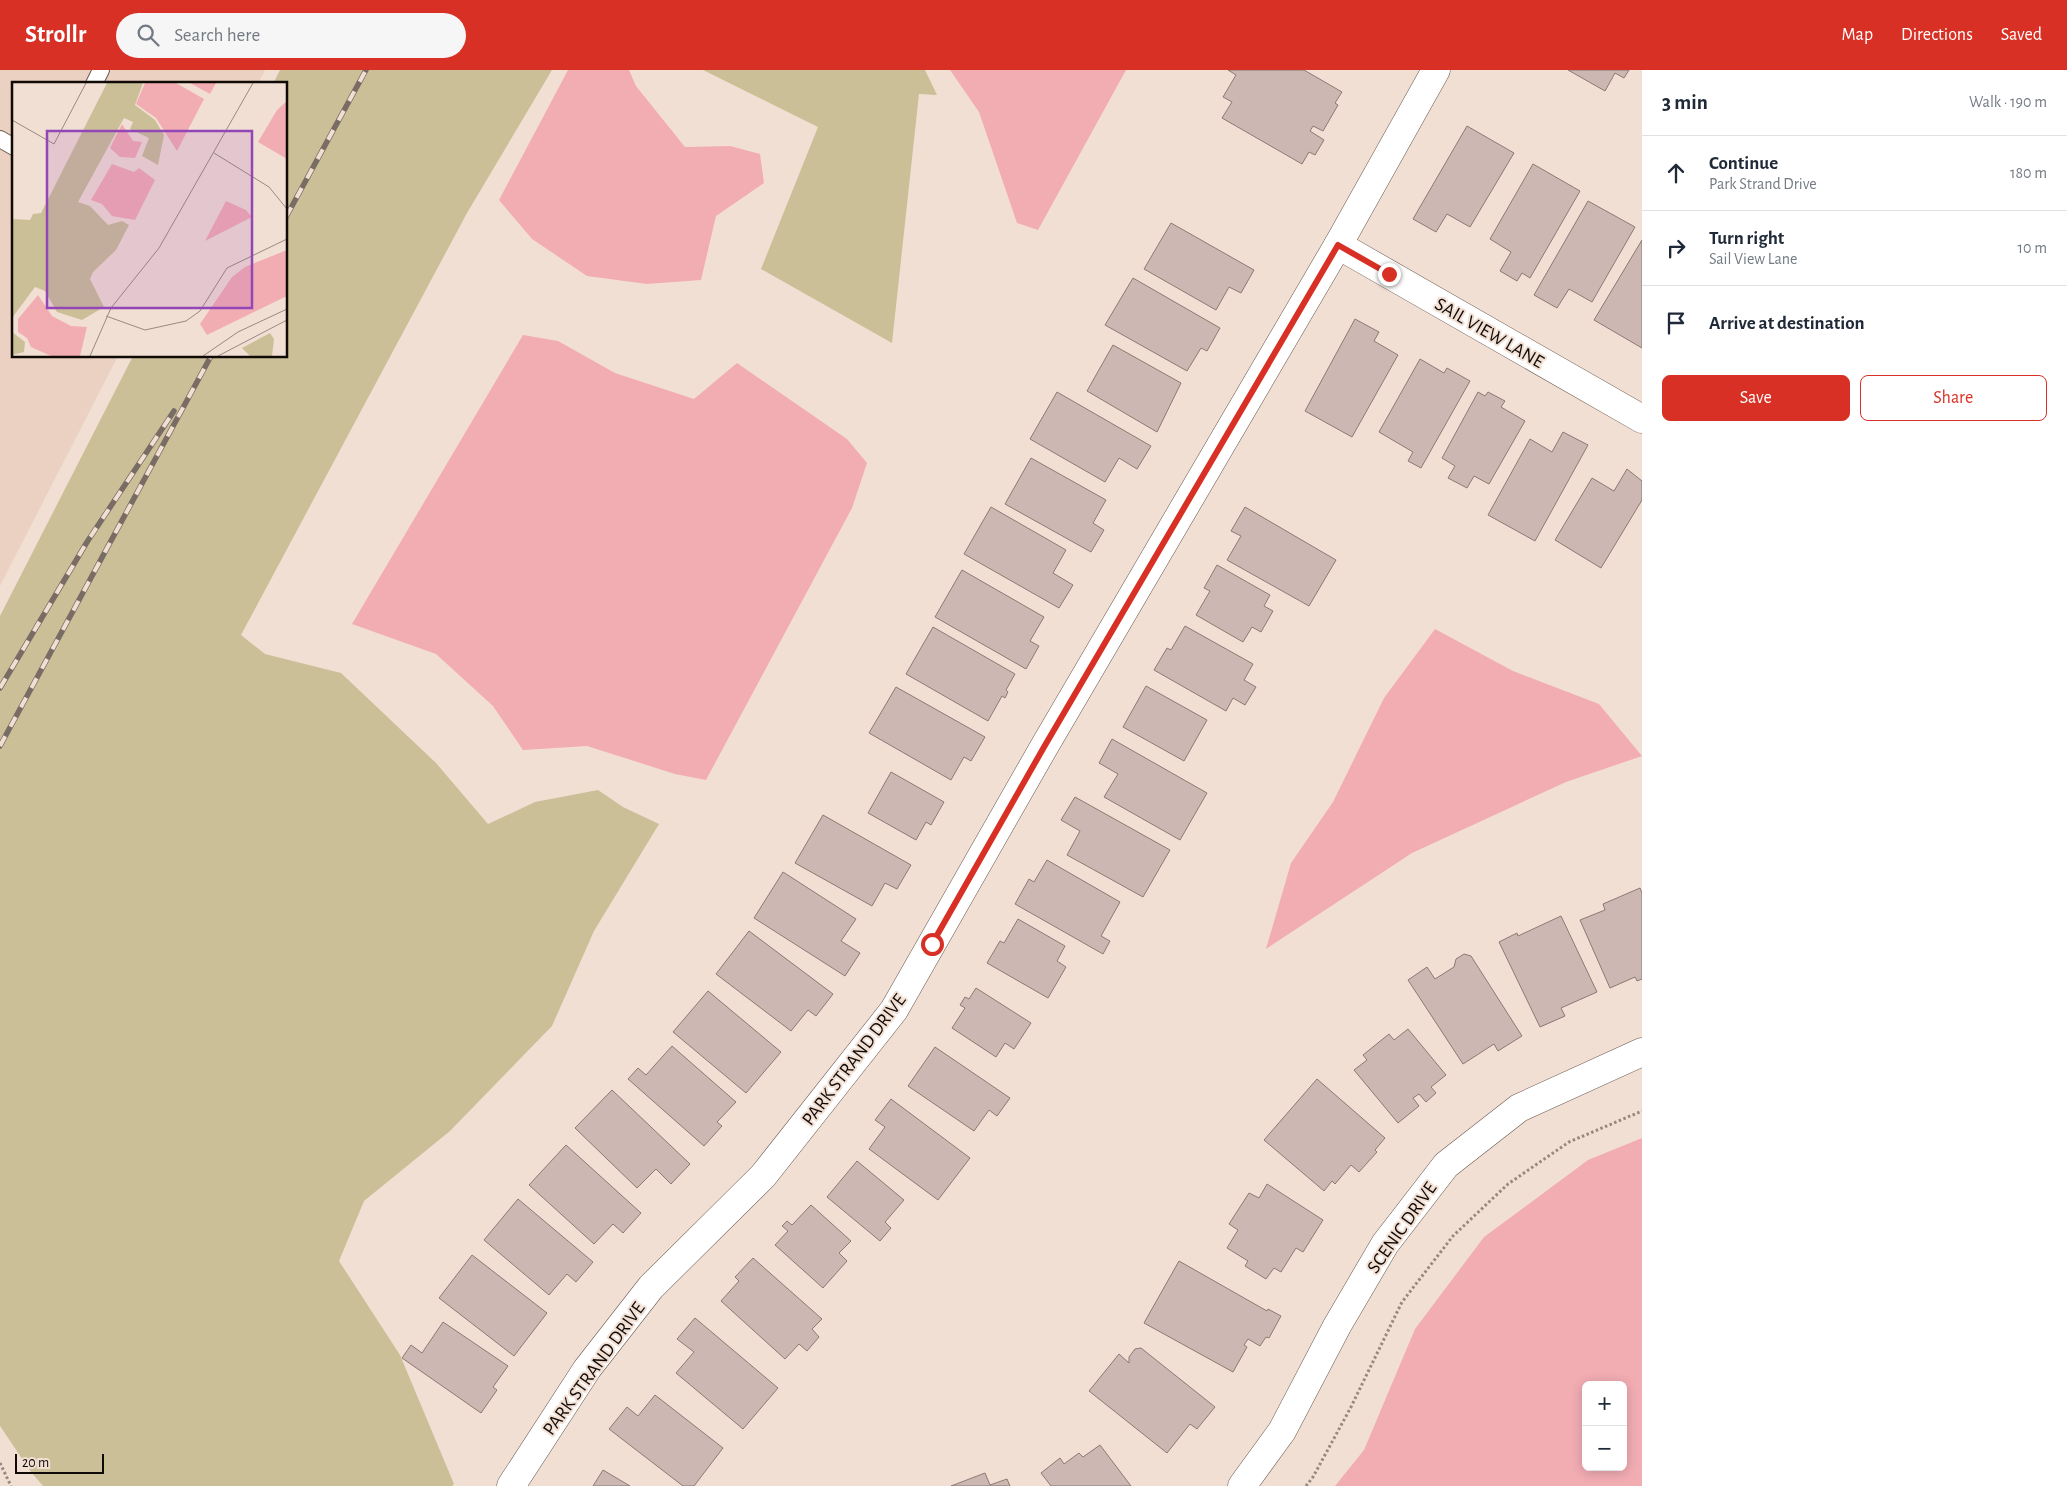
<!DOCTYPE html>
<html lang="en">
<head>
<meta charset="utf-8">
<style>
  body { margin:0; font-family:"Alegreya Sans",sans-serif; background:#f6f6f7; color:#1f2937 }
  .controls { position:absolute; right:15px; bottom:15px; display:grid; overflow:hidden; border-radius:8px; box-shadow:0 2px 12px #0003 }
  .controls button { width:45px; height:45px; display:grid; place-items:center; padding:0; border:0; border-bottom:1px solid #e0e1e3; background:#fff; color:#1f2937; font:25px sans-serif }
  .scale { position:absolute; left:15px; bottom:12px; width:89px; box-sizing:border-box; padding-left:5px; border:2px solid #100a07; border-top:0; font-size:14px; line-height:18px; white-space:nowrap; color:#100a07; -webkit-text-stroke:4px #f2dfd3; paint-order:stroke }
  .stop { position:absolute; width:15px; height:15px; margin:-11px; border:4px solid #d93025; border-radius:50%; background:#fff }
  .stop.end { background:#d93025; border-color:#fff; box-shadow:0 1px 5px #0008 }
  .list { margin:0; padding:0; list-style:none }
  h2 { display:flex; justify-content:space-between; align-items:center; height:65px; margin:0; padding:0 20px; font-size:21px }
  h2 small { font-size:16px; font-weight:400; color:#747a83 }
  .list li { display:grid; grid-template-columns:32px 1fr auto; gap:15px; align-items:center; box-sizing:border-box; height:75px; padding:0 20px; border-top:1px solid #e0e1e3 }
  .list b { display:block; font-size:19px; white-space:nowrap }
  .list p { margin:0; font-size:16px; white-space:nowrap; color:#747a83 }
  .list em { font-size:16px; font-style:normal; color:#747a83 }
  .actions { display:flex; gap:10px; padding:15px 20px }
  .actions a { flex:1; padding:11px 0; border:1px solid #d93025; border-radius:8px; text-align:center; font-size:18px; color:#d93025 }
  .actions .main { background:#d93025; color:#fff }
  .icon { flex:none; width:28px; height:28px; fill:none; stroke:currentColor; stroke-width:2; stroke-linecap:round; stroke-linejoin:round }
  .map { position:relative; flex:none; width:1642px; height:1416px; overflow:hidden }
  header { display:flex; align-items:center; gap:30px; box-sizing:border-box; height:70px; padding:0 25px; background:#d93025; color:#fff }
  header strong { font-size:24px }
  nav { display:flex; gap:28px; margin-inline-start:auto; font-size:18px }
  .search { width:350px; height:45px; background:#f6f6f7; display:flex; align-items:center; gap:12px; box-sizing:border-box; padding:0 18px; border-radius:28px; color:#747a83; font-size:19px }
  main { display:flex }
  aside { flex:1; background:#fff }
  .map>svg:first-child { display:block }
</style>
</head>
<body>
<header>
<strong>Strollr</strong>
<div class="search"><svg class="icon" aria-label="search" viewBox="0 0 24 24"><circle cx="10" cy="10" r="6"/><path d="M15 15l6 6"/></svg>Search here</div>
<nav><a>Map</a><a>Directions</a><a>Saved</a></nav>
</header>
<main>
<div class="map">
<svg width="1642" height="1416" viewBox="0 0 1642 1416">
  <rect width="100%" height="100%" fill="#f2dfd3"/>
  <!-- built -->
  <path fill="#ebd1c2" d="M0,0H265L258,14H14V286H118L0,516Z"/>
  <!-- green -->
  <g fill="#cbbf98">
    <path d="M280,0H552L467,143L241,565L265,584L341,603L436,693L488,754L535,732L598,720L623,737L659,754L594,861L552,956L450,1061L364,1131L339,1191L400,1285L454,1414L452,1416H43L31,1402L0,1356V546L133,286H286V14H273Z"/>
    <path d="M703,0H925L937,25L919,24L892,273L761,199L818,57Z"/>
  </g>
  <!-- water -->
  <g fill="#f2adb3" fill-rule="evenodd">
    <path d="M568,0H629L636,16L685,77L730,76L760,84L764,113L716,146L701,210L647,214L587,206L532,169L499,130Z"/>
    <path d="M950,0H1126L1038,160L1017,153L979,42Z"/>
    <path d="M523,265L558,271L615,303L694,329L737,293L847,369L867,393L852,438L706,710L675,704L587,676L523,680L493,636L436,584L352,554Z"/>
    <path d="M1435,559L1513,601L1599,634L1642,686L1566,712L1412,783L1266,879L1291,793L1333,732L1384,628Z"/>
    <path d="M1642,1068V1416H1335L1364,1380L1415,1259L1484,1167L1588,1090ZM1586,1315H1623V1397H1586Z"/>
  </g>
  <!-- building -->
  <g fill="#ccb7b2" stroke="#8d7974">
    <path d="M1228,0H1304L1342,22L1335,33L1338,35L1323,61L1313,56L1310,61L1324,70L1315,85L1309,82L1302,94L1222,48L1232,32L1223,27L1236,5Z"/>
    <path d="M1568,0H1629L1624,8L1615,3L1605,21Z"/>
    <path d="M1467,56L1514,83L1470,157L1447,144L1436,162L1413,149Z"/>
    <path d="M1533,94L1580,121L1530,208L1522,203L1517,211L1500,201L1511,182L1490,169Z"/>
    <path d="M1588,131L1635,157L1592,232L1569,219L1557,238L1534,225Z"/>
    <path d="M1171,153L1254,200L1241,223L1229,217L1216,240L1144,199Z"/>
    <path d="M1642,170V278L1594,250Z"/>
    <path d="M1133,208L1220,258L1207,281L1201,278L1187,301L1105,255Z"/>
    <path d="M1355,249L1379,262L1374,271L1398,285L1352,367L1305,341Z"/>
    <path d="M1113,275L1181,313L1157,362L1087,321Z"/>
    <path d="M1420,289L1444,303L1447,298L1470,311L1421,398L1408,391L1413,382L1379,362Z"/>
    <path d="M1057,322L1151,376L1137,399L1119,388L1105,412L1030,369Z"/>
    <path d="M1478,322L1485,326L1488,322L1505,331L1501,337L1525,351L1489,414L1474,406L1467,418L1448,408L1455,396L1442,388Z"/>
    <path d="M1563,362L1588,375L1535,471L1488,445L1530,369L1552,382Z"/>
    <path d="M1031,388L1106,430L1093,453L1104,460L1091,482L1005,434Z"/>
    <path d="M1627,399L1642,411V430L1601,498L1555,470L1592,408L1614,421Z"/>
    <path d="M991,437L1066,480L1053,503L1073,515L1059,538L964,484Z"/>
    <path d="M1245,437L1336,490L1309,536L1227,490L1241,466L1231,461Z"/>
    <path d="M1217,495L1270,525L1264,536L1273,541L1261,562L1252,557L1243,572L1196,545L1210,521L1204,518Z"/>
    <path d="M962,500L1044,547L1030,571L1039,576L1026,599L935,547Z"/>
    <path d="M1185,556L1253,594L1244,610L1256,617L1245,635L1233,628L1226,641L1154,600L1167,578L1171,580Z"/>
    <path d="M933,557L1015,604L1006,620L1008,622L1005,628L1002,626L988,651L906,604Z"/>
    <path d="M1146,616L1207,650L1184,691L1123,657Z"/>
    <path d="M896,617L985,667L971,691L964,687L951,710L869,663Z"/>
    <path d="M1112,669L1207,723L1180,770L1104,727L1118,704L1099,693Z"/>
    <path d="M891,702L944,732L931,755L926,752L916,770L868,743Z"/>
    <path d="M1075,727L1170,780L1143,827L1067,785L1080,761L1061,750Z"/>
    <path d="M823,745L911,795L897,819L885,813L872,836L795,793Z"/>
    <path d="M1047,790L1120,832L1101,866L1110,871L1103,884L1015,834L1029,809L1034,812Z"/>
    <path d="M783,802L856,849L841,871L860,883L845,906L754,848Z"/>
    <path d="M1640,818L1642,823V909L1637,911L1635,907L1610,918L1580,850L1605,840L1603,834Z"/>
    <path d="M1561,846L1597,922L1561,938L1565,946L1540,957L1499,872L1517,863L1518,866Z"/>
    <path d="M1018,849L1065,876L1057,891L1066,897L1048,928L987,893L1000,871L1004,873Z"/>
    <path d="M749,861L833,924L816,946L808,940L791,961L716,904Z"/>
    <path d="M1464,884L1471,886L1522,966L1498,981L1494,974L1463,994L1408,910L1427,897L1435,909L1454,897L1456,889Z"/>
    <path d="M976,918L1031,953L1014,979L1005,973L996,987L952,958L965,938L960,935L965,927L969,929Z"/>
    <path d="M708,921L781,982L746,1023L673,962Z"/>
    <path d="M1408,959L1446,1005L1431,1017L1436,1023L1426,1032L1419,1024L1413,1028L1419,1036L1398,1053L1354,1000L1367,990L1363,985L1389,964L1394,970Z"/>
    <path d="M672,976L736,1032L717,1052L722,1056L704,1076L628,1009L638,998L646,1005Z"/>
    <path d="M935,977L1010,1028L997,1046L989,1040L974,1061L908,1016Z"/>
    <path d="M1317,1009L1385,1068L1375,1080L1377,1082L1359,1102L1351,1095L1335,1114L1332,1111L1324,1121L1264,1070Z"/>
    <path d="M612,1020L690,1094L671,1114L656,1099L637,1118L575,1058Z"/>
    <path d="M891,1029L970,1088L938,1130L869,1079L885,1057L875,1050Z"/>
    <path d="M566,1075L641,1143L623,1163L613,1154L594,1174L529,1115Z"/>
    <path d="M857,1091L904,1130L885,1152L891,1158L880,1171L827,1127Z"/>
    <path d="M1267,1114L1323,1150L1303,1182L1296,1178L1281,1202L1274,1198L1266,1209L1245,1196L1248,1191L1227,1178L1238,1160L1229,1154L1249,1123L1259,1128Z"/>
    <path d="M518,1129L593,1192L576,1212L567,1204L549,1225L484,1170Z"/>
    <path d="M811,1135L851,1171L839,1183L847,1191L823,1218L775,1175L788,1161L782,1156L787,1151L792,1155Z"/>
    <path d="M472,1185L547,1243L514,1286L439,1228Z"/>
    <path d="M753,1188L822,1249L812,1259L819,1267L807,1281L799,1274L785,1289L721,1231L739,1211L735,1207Z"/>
    <path d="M1179,1191L1267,1241L1268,1239L1281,1246L1269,1268L1266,1267L1260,1276L1248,1269L1244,1275L1247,1277L1233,1302L1144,1253Z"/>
    <path d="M695,1248L778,1318L743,1359L676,1303L694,1282L677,1269Z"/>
    <path d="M443,1252L508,1296L493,1317L497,1320L481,1343L402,1288L411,1275L422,1283Z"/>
    <path d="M1141,1278L1215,1337L1197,1359L1190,1354L1167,1383L1089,1321L1119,1284L1129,1293V1287L1135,1279Z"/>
    <path d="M655,1325L723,1378L694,1416H683L609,1359L627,1337L638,1346Z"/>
    <path d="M1100,1375L1131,1416H1051L1041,1403L1060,1388L1064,1394L1079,1383L1083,1387Z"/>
    <path d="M603,1400L630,1416H593Z"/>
    <path d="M985,1403L990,1415L1007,1409L1010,1416H951Z"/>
  </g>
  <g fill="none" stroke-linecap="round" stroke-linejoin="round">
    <defs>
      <g id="lane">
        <path d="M94,14L101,0"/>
        <path d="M0,69L14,77"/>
      </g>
      <g id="street">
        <path d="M1338,175L1642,349"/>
        <path d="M511,1416L587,1299L651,1217L763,1106L894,940L1044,677L1338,175L1436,0"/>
        <path d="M1242,1416L1282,1361L1337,1256L1385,1174L1446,1095L1519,1038L1642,982"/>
      </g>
    </defs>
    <!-- lane casing -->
    <use href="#lane" stroke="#68584e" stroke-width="18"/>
    <!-- street casing -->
    <use href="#street" stroke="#68584e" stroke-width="29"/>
    <!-- path -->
    <g stroke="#968880" stroke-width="3" stroke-dasharray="2.5 2.5" stroke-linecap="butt">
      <path d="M0,1393L11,1416"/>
      <path d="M1306,1416L1313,1407L1351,1337L1402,1232L1453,1166L1508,1114L1569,1072L1642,1041"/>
    </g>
    <!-- lane -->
    <use href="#lane" stroke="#fff" stroke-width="16"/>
    <!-- street -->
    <use href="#street" stroke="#fff" stroke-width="28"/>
    <defs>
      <g id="rail">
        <path d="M286,147L366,0"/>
        <path d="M0,618L87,472L174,341"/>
        <path d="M0,676L211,286"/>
      </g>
    </defs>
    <!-- rail casing -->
    <use href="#rail" stroke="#786c65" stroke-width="5.5"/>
    <!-- rail -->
    <use href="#rail" stroke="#f2dfd3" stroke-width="4" stroke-dasharray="11" stroke-linecap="butt"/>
  </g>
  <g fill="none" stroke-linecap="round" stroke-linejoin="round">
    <!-- route -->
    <path stroke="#d93025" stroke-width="6" d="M932,874L1044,677L1338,175L1389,204"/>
  </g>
  <g text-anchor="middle" stroke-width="4" stroke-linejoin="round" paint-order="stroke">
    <!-- street labels -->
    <g font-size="19" fill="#100a07" stroke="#f2dfd3">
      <text transform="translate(1490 262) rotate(30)" y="7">SAIL VIEW LANE</text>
      <text transform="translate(853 989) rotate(-53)" y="7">PARK STRAND DRIVE</text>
      <text transform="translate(1401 1157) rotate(-55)" y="7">SCENIC DRIVE</text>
      <text transform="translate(593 1298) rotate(-54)" y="7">PARK STRAND DRIVE</text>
    </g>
  </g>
  <!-- overview -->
  <g transform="translate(12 12)">
    <rect width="275" height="275" fill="#f2dfd3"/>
    <path d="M95,1H131L123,23L143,38L152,53L146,83L130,74L137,56L118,47L121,40L112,36L66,120L78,124L96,143L110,139L117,143L104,168L81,190L78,197L92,225L70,238L45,230L33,209L23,205L0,236V137L18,138L21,132L29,131ZM0,250L13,260L12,270L0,273ZM258,251L262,257L260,274H238L230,266Z" fill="#cbbf98"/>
    <path d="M133,1H164L192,17L165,69L144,36L124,22ZM178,1H204L198,12ZM275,19V77L246,60L265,28ZM110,42L121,59L130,60L123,76L108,75L98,66ZM100,82L122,90L127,86L143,98L123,138L100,134L90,122L79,118ZM214,119L234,128L240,135L193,159ZM275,168V214L195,253L188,242L220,195L233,185ZM26,213L40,234L59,244L75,245L68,274H39L19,265L15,256L6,250V237Z" fill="#f2adb3"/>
    <path fill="none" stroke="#988a81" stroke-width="1" d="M0,38L42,62L74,1M202,71L257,105L275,127M94,234L133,248L174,239L188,229L215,186L275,157M78,274L99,226L147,166L241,1M191,274L226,250L275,227M206,274L275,238"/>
    <path fill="#9346b6" fill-opacity="0.15" stroke="#9346b6" stroke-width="2.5" d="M35,49H240V226H35Z"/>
    <rect width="275" height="275" fill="none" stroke="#100a07" stroke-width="2.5"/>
  </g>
</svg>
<div class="controls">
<button>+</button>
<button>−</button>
</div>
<div class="scale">20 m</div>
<div class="stop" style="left:932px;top:874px"></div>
<div class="stop end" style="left:1389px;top:204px"></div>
</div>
<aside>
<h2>3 min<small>Walk · 190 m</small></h2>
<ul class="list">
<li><svg class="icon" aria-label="ahead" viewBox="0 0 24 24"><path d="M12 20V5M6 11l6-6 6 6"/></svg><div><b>Continue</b><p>Park Strand Drive</p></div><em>180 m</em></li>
<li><svg class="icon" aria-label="right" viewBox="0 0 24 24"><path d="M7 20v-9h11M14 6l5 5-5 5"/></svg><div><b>Turn right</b><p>Sail View Lane</p></div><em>10 m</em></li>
<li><svg class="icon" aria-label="arrive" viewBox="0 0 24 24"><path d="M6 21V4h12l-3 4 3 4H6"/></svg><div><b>Arrive at destination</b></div></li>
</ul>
<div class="actions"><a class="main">Save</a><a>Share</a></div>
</aside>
</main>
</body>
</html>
